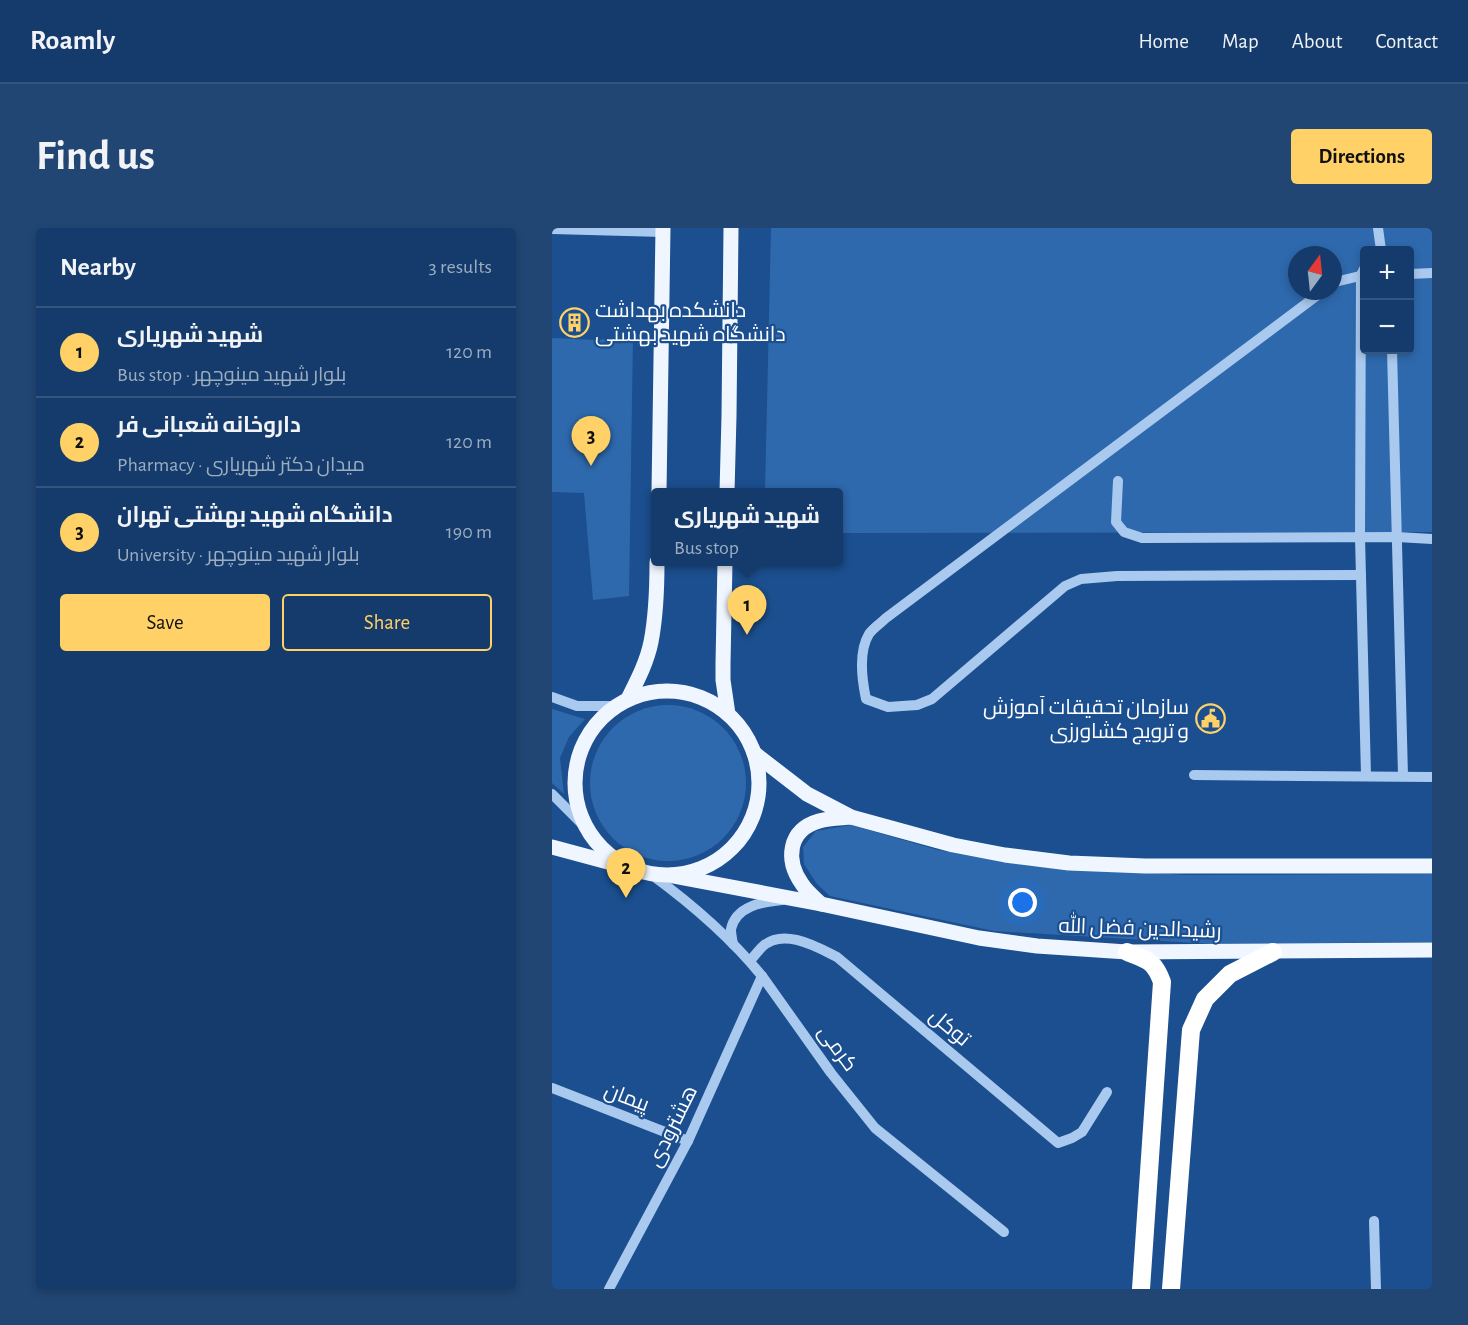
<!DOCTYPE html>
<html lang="en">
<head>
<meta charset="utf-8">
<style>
  body { margin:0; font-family:"Alegreya Sans",Cairo,sans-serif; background:#214673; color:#f1f3f6 }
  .controls { position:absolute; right:18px; top:18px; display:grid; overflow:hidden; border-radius:6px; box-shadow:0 3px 9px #0003 }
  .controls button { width:54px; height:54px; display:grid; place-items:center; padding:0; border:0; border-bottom:2px solid #33557e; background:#143b6b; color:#f1f3f6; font:30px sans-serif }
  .compass { position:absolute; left:736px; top:18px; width:54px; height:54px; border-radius:50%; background:#143b6b; box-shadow:0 3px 9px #0003; rotate:15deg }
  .you { position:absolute; left:471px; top:675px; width:21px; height:21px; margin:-15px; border:4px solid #fff; border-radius:50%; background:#1a73e8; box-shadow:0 0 0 9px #1a73e833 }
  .badge { display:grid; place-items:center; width:39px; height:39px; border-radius:50%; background:#ffd166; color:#111; font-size:20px; font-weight:700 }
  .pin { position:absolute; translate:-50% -50px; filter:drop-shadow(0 2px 3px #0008) }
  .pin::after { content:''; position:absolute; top:32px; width:21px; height:18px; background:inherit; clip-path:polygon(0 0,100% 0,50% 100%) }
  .popup { position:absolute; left:99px; top:260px; width:192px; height:78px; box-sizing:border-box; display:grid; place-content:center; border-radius:6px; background:#143b6b; filter:drop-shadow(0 2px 4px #0005); font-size:20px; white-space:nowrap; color:#9dadc1 }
  .popup b { font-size:22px; color:#f1f3f6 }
  .popup::after { content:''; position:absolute; left:50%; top:100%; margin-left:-12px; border:12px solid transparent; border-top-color:#143b6b }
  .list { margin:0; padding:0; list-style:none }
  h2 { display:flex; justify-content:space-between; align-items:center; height:78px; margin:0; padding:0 24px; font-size:26px }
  h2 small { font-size:20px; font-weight:400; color:#9dadc1 }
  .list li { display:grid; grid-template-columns:39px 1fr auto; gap:18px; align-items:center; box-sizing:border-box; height:90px; padding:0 24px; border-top:2px solid #33557e }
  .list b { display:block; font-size:22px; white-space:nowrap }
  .list p { margin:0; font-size:20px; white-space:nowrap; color:#9dadc1 }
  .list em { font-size:20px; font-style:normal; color:#9dadc1 }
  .actions { display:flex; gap:12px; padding:18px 24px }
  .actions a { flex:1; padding:14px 0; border:2px solid #ffd166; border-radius:6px; text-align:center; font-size:21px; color:#ffd166 }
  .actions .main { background:#ffd166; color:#111 }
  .map { position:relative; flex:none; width:880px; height:1061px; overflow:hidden; border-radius:6px }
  header { display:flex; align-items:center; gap:36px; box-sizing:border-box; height:84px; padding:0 30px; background:#143b6b; border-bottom:2px solid #33557e }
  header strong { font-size:28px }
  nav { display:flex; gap:33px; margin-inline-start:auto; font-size:21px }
  .intro { display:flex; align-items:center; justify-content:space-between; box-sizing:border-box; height:144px; padding:0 36px }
  h1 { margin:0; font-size:42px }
  .button { padding:15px 27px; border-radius:6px; background:#ffd166; color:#111; font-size:21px; font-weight:700 }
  main { display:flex; gap:36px; padding:0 36px }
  aside { flex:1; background:#143b6b; border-radius:6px; box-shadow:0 3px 9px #0003 }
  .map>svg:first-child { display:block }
</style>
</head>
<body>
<header>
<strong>Roamly</strong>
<nav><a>Home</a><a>Map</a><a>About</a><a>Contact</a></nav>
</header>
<div class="intro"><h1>Find us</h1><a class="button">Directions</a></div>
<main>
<aside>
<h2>Nearby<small>3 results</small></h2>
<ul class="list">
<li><span class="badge">1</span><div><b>شهید شهریاری</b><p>Bus stop · بلوار شهید مینوچهر</p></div><em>120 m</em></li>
<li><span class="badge">2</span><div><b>داروخانه شعبانی فر</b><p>Pharmacy · میدان دکتر شهریاری</p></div><em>120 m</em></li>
<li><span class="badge">3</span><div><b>دانشگاه شهید بهشتی تهران</b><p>University · بلوار شهید مینوچهر</p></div><em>190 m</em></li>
</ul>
<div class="actions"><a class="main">Save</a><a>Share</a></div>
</aside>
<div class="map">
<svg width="880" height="1061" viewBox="0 0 880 1061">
  <rect width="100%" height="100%" fill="#1b4f8f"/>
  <!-- green -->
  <g fill="#2e69ad" fill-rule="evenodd">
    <path d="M219,0H880V304L287,305L286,264H213ZM812,22H858V122H812ZM745,27H781V63H745Z"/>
    <path d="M81,108L77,368L41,372L32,265L0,264V110L44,112Z"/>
    <circle cx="116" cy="555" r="78"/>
    <path d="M0,481L33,491L17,509L8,530L12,566L0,555Z"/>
    <path d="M299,597L386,622L476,638L636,647L880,646V714L660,716L442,703L278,668L265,656L252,636L251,619L264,603Z"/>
  </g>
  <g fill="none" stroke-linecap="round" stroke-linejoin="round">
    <!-- minor -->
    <g stroke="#a9c9ee" stroke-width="10">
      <path d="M826,0L829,22"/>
      <path d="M0,1L111,4"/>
      <path d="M812,41L809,47L808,309L814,548"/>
      <path d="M858,46L880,45"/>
      <path d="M781,55L783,54L812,47"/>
      <path d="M771,63L334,390C329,395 321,400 317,406C306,424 310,452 314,471L336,479L365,477L380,471L513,358L529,351L565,348L809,347"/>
      <path d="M840,122L851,548"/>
      <path d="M566,253L564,294L572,304L590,310L845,309L880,311"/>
      <path d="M0,469L25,478H62"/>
      <path d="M642,547L880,549"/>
      <path d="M0,566L34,600"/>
      <path d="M100,647C141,677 178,709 210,748L279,845L323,900L452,1004"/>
      <path d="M181,716C180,711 179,706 179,701C184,678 210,674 230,672"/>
      <path d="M198,733C202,728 206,723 210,719C231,699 265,719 285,729L506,915L520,910L530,904L555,864"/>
      <path d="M0,860L136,913"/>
      <path d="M822,993L824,1061"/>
      <path d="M57,1061L136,913L210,748"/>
    </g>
    <!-- major -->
    <g stroke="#f0f6ff" stroke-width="15">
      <path d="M107,264L111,0"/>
      <path d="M175,264L177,188L179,0"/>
      <path d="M173,334L171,436V452L176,486"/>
      <circle cx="115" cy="555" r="92"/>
      <path d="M76,471C85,453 95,434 99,414C104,388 105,360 105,334"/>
      <path d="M202,525L255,566L299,589L401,617L453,627L517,635L593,638H880"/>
      <path d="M0,619L67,637"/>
      <path d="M121,648L269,676L427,710L485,718L575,724L880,722"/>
      <path d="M269,676C263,670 255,664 250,656C233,632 236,602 267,593C277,590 289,590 299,589"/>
    </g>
    <!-- highway -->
    <g stroke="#fff" stroke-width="18">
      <path d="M575,724C595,732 602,732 610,754L589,1061"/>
      <path d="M619,1061L639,802L653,771L678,746L721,724"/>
    </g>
  </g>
  <!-- icons -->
  <defs>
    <symbol id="building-ring" viewBox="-11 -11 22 22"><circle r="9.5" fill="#1b4f8f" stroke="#ffd166" stroke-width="1.5"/><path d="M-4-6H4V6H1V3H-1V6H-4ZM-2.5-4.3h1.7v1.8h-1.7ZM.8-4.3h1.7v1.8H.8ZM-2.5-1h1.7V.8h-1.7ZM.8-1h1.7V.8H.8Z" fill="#ffd166"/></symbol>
    <symbol id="civic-ring" viewBox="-11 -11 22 22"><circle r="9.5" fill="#1b4f8f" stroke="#ffd166" stroke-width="1.5"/><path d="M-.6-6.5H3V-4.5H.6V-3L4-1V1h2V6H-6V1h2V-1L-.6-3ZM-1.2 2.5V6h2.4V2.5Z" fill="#ffd166"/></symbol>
  </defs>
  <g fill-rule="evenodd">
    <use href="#building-ring" x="6" y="78" width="33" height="33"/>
    <use href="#civic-ring" x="642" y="474" width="33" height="33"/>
  </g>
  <g text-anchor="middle" stroke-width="4.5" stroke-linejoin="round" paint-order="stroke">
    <!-- poi labels -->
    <g font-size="21" fill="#fff" stroke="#1b4f8f" text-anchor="start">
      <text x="43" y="89">دانشکده بهداشت<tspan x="43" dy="24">دانشگاه شهید بهشتی</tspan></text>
      <text x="637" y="486" text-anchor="end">سازمان تحقیقات آموزش<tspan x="637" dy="24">و ترویج کشاورزی</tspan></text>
    </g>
    <!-- street labels -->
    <g font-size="21" fill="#fff" stroke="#1b4f8f">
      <text transform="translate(588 700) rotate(2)" y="7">رشیدالدین فضل الله</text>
      <text transform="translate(398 799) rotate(40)" y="7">توکل</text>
      <text transform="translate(286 820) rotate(54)" y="7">کرمی</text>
      <text transform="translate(75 869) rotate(21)" y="7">پیمان</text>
      <text transform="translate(120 898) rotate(-64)" y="7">هشترودی</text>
    </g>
  </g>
</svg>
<div class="controls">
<button>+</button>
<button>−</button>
</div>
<svg class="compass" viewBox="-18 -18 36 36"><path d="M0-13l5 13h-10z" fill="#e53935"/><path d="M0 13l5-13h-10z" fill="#9dadc1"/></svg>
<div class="you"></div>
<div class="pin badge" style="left:195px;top:407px">1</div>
<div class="popup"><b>شهید شهریاری</b>Bus stop</div>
<div class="pin badge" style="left:74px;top:670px">2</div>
<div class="pin badge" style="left:39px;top:238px">3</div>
</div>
</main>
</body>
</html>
